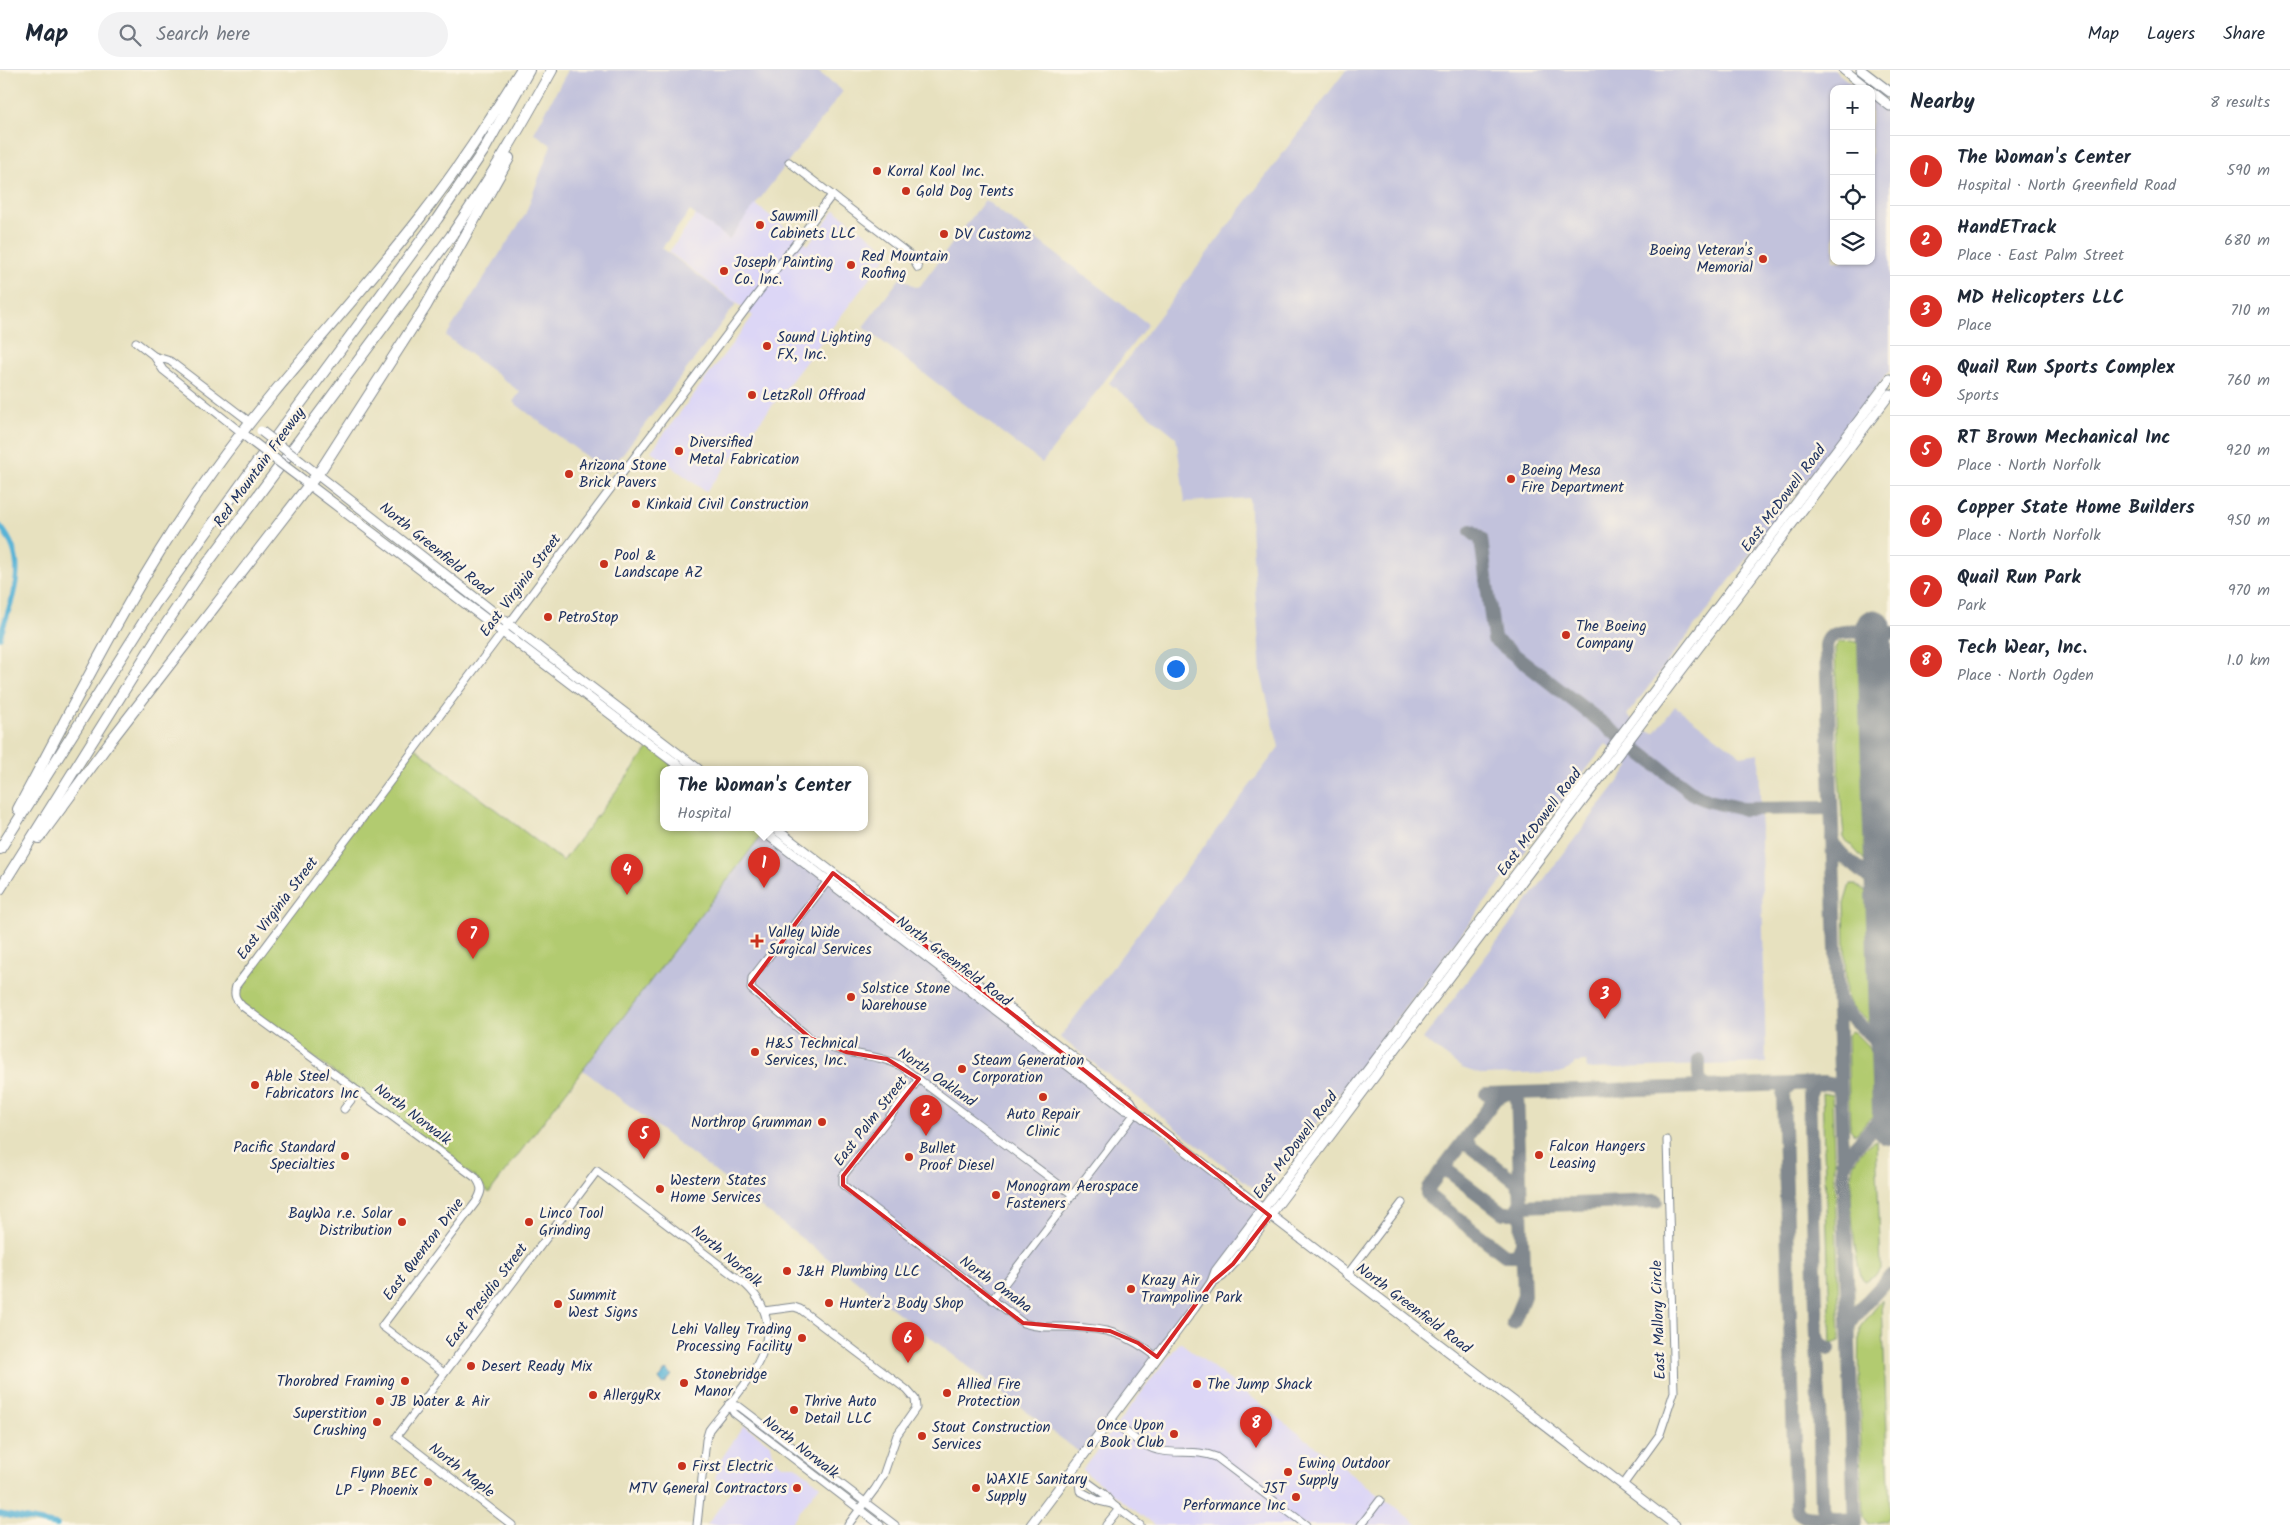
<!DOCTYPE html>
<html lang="en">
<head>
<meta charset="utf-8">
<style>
  body { margin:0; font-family:Kalam,sans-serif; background:#f2f2f3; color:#1f2937 }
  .controls { position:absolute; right:15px; top:15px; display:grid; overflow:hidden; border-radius:10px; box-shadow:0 1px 4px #0004 }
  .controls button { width:45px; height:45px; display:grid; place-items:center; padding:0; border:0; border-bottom:1px solid #e0e1e3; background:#fff; color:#1f2937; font:25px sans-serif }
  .you { position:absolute; left:1175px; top:598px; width:18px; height:18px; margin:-12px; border:4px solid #fff; border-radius:50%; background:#1a73e8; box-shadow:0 0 0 8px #1a73e833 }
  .badge { display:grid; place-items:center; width:32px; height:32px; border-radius:50%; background:#d93025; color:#fff; font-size:16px; font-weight:700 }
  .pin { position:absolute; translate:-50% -41px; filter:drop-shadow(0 1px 2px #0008) }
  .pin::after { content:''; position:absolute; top:26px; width:18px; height:15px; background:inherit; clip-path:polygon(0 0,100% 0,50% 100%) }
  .popup { position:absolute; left:660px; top:696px; width:208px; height:65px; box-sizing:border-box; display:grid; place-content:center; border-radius:10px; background:#fff; filter:drop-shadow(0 1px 4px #0005); font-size:16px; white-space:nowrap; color:#747a83 }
  .popup b { font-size:19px; color:#1f2937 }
  .popup::after { content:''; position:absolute; left:50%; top:100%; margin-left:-10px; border:10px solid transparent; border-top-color:#fff }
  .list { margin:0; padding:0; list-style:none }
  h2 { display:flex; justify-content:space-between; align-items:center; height:65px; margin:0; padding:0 20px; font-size:21px }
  h2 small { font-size:16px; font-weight:400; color:#747a83 }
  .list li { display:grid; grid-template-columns:32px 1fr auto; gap:15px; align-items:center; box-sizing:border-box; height:70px; padding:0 20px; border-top:1px solid #e0e1e3 }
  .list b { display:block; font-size:19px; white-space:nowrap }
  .list p { margin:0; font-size:16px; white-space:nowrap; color:#747a83 }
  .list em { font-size:16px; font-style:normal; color:#747a83 }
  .icon { flex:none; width:28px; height:28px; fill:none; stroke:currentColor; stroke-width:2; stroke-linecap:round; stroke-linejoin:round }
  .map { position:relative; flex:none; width:1890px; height:1455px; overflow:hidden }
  header { display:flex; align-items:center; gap:30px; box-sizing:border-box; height:70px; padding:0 25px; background:#fff; border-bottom:1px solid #e0e1e3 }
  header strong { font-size:24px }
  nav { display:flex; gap:28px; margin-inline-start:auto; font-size:18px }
  .search { width:350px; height:45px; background:#f2f2f3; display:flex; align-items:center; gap:12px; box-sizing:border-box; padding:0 18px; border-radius:28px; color:#747a83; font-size:19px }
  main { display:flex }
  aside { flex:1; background:#fff }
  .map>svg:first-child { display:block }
</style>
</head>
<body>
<header>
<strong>Map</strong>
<div class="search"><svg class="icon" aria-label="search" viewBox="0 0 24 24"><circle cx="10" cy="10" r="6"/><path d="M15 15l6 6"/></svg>Search here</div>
<nav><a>Map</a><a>Layers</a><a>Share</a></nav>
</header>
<main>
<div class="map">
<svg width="1890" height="1455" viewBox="0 0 1890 1455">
  <rect width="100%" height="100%" fill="#fcf5e5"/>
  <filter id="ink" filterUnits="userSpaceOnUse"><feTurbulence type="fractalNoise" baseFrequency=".02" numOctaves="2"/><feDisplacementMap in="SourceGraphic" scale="10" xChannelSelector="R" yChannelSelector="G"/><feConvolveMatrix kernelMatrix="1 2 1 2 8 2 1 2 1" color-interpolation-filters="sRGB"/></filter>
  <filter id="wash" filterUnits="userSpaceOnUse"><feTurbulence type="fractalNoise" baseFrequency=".0096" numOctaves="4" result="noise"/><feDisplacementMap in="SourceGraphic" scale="20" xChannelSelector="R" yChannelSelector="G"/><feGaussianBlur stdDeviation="1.12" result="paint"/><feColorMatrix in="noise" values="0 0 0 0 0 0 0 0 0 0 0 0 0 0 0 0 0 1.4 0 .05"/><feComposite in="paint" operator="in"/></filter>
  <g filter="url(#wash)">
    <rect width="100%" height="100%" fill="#e7e1bf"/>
    <!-- built -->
    <g fill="#dcd6f6">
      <path d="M755,134L808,175L835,140L890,182L706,422L651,381L753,246L669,182L696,145L729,169Z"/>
      <path d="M1180,1272L1418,1455H1154L1082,1400Z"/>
      <path d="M744,1355L771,1375L774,1388L782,1395H795L820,1415L789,1455H707L731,1421L715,1408L722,1388Z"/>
    </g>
    <!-- industrial -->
    <g fill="#c2c2dc">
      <path d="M568,0H816L843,21L729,169L690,141L662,178L736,234L608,403L513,332L520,322L446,266L525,145L551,75L534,63Z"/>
      <path d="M1346,0H1834L1858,19H1834V191H1871V28L1890,43V300L1627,645L1646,661L1655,663L1675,636L1741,686L1759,683L1766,993L1587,999L1586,992L1575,993L1563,1003L1483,1005L1462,998L1423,969L1629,697L1625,689L1606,674L1262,1125L1060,967L1279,677L1261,604L1249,428L1185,432L1176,367L1109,313Z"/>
      <path d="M985,130L1148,254L1042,393L863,257L901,207L915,217L920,216Z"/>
      <path d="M764,762L1263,1140L1083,1385L583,1000Z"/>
    </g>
    <!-- green -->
    <g fill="#b2cb70" stroke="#667d67">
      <path d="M1852,571L1858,573L1862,578L1868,794L1844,768L1839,706L1835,578L1839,572Z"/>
      <path d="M1890,584V679L1887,596Z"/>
      <path d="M651,675L683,699H664V757H758L764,762L489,1123L476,1108L235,929L236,916L415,678L563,791Z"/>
      <path d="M1850,814H1855L1870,824L1873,950L1871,954L1851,936L1846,924L1844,834Z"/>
      <path d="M1851,961L1855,963L1875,983L1876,1042L1857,1063L1854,1064L1850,1059L1847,965Z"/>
      <path d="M1822,1023L1832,1025L1840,1271L1831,1274Z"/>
      <path d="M1876,1070L1881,1197L1877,1204L1864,1211C1854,1200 1848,1112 1853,1096C1856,1087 1867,1073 1876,1070Z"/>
      <path d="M1882,1230L1890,1446L1886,1451L1869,1454L1863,1446L1859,1312L1860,1257Z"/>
    </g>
    <!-- water -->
    <path fill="#59b3d6" stroke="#3a719a" d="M666,1300L672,1305L665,1314L662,1313L659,1309Z"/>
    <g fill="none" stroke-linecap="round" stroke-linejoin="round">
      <!-- canal -->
      <g stroke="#59b3d6" stroke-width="5.5">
        <path d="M0,456C31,493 12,526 0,567"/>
        <path d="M0,1444L57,1455"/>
      </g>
      <!-- taxiway -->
      <g stroke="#81888e" stroke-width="14">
        <path d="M1471,461L1481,469L1494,569L1695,725L1709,731L1743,739L1831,738"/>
        <path d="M1874,563H1890"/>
        <path d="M1832,769C1841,794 1876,802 1882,830"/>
        <path d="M1839,930L1850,946L1888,982"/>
        <path d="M1699,990C1699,1002 1696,1014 1710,1017"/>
        <path d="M1888,994L1890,1001"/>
        <path d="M1823,1013L1813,1016L1809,1025L1817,1268L1821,1276L1829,1279"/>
        <path d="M1792,1014L1786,1019L1783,1026L1796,1438C1802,1455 1835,1440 1853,1455"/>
        <path d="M1486,1024L1825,1013L1835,1015L1840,1021"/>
        <path d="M1505,1024L1496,1028L1428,1118L1427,1123L1430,1127L1505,1185H1515L1522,1175"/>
        <path d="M1467,1067L1468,1075L1515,1111L1520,1118"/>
        <path d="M1844,1097C1851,1073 1877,1059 1889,1036"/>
        <path d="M1440,1102L1448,1101L1503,1143H1514L1521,1133"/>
        <path d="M1521,1136L1656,1131"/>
        <path d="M1513,1253L1524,1226L1517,1023"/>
        <path d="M1848,1257L1853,1247L1890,1207"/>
        <path d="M1817,1268L1822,1436L1826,1445L1834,1448"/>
        <path d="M1855,1455L1826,576C1828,557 1859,562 1874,562"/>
      </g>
      <!-- runway -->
      <path stroke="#81888e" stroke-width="35" d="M1874,557L1890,1058"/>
    </g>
  </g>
  <g filter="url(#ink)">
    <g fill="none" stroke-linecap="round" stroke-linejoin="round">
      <defs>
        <g id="minor">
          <path d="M789,92L910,185L918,198"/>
          <path d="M136,272L154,286L163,300L242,363"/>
          <path d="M154,286L170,291L250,352"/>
          <path d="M831,807L752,908L751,919L810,968C822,974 834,980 847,982C867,986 883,987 901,996L1073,1125"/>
          <path d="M919,1009L843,1106V1115L1023,1253C1038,1258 1053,1257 1069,1257C1107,1258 1127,1264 1157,1287"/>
          <path d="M344,1039L358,1021"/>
          <path d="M1347,1205L1402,1133"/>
          <path d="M992,1230L1136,1042"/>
          <path d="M764,1241L794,1237L800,1239L907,1320L915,1329L916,1338L897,1365L883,1406L875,1419L848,1455"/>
          <path d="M444,1303L382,1256L476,1132C482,1122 483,1118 476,1108L242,936C236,929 233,926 236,916L832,125"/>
          <path d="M729,1334L740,1337L895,1455"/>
          <path d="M729,1334L734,1343L880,1455"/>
          <path d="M1110,1349C1124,1360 1139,1375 1157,1380C1177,1385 1196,1379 1216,1387L1306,1455"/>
          <path d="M1069,1405L1079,1412L1080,1421L1099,1431L1112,1434L1104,1424L1086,1411L1079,1412"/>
          <path d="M1623,1415L1660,1364L1674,1322L1667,1070"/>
          <path d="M1112,1434L1140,1455"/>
          <path d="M512,1455L397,1366L597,1101L746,1215C799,1265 740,1319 709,1360L706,1370L697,1455"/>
          <path d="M1106,1455L1119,1439"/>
          <path d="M1361,1455L1380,1430"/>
        </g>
        <g id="major">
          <path d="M1844,0L1868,19"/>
          <path d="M1861,0L1890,22"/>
          <path d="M1871,21L1890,36"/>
          <path d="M242,363L254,373"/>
          <path d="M300,391L515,559L698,699"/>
          <path d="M299,407L683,699"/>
          <path d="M758,757L1125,1039L1136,1042L1675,1455"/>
          <path d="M773,757L1130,1031L1136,1042"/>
          <path d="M1212,1212L1222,1206L1233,1194L1890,324"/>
          <path d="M1031,1455L1194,1238L1212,1212L1216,1201L1890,309"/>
        </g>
        <g id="highway">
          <path d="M18,739C80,624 137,506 214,400C277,312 353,234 419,149C457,101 489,51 521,0"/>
          <path d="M39,768L112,669L322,398L426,236L509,88"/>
          <path d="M0,779L155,534L255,395L437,149L484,80L529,0"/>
          <path d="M0,819L160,563L201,502L451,166C488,112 521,57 552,0"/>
        </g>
      </defs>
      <!-- minor casing -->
      <use href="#minor" stroke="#81888e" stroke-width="9"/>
      <!-- major casing -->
      <use href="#major" stroke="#81888e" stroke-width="11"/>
      <!-- highway casing -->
      <use href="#highway" stroke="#81888e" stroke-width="12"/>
      <!-- minor -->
      <use href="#minor" stroke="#fff" stroke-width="7"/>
      <!-- major -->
      <use href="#major" stroke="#fff" stroke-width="9"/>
      <!-- highway -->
      <use href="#highway" stroke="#fff" stroke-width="10"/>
      <defs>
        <g id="major-bridge">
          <path d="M261,361L300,391"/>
          <path d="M254,373L299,407"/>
        </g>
      </defs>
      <!-- major-bridge casing -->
      <use href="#major-bridge" stroke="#81888e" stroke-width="11" stroke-linecap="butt"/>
      <!-- major-bridge -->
      <use href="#major-bridge" stroke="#fff" stroke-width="9"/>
    </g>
  </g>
  <!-- marked area -->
  <path fill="none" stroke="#d62828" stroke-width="4" stroke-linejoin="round" d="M833,803L1270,1146L1233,1194L1212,1212L1157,1287L1138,1273L1110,1261L1023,1253L843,1115V1106L919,1009L887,989L846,982L810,968L750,915Z"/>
  <!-- markers -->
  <g fill="#c8321e" stroke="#fcf5e5" stroke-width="2">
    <circle cx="877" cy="101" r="5"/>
    <circle cx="906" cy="121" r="5"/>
    <circle cx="760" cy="155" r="5"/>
    <circle cx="944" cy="164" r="5"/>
    <circle cx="1763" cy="189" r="5"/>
    <circle cx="851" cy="195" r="5"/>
    <circle cx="724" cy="201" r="5"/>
    <circle cx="767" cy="276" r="5"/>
    <circle cx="752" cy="325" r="5"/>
    <circle cx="679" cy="381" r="5"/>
    <circle cx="569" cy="404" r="5"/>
    <circle cx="1511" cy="409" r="5"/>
    <circle cx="636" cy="434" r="5"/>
    <circle cx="604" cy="494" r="5"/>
    <circle cx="548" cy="547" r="5"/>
    <circle cx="1566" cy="565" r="5"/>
    <path d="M754.5 863.5h5v5h5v5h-5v5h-5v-5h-5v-5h5z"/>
    <circle cx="851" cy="927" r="5"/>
    <circle cx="755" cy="982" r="5"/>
    <circle cx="962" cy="999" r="5"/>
    <circle cx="255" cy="1015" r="5"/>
    <circle cx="1043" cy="1027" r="5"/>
    <circle cx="822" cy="1052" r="5"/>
    <circle cx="1539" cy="1085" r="5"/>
    <circle cx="345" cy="1086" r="5"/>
    <circle cx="909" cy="1087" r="5"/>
    <circle cx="660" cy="1119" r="5"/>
    <circle cx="996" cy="1125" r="5"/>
    <circle cx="402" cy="1152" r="5"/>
    <circle cx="529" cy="1152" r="5"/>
    <circle cx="787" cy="1201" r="5"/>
    <circle cx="1131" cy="1219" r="5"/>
    <circle cx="829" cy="1233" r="5"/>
    <circle cx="558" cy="1234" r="5"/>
    <circle cx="802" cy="1268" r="5"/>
    <circle cx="471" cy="1296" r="5"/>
    <circle cx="405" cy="1311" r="5"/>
    <circle cx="684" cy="1313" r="5"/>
    <circle cx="1197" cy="1314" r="5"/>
    <circle cx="947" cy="1323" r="5"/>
    <circle cx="593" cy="1325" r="5"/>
    <circle cx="380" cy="1331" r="5"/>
    <circle cx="794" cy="1340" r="5"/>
    <circle cx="377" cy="1352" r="5"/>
    <circle cx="1174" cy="1364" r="5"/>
    <circle cx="922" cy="1366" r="5"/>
    <circle cx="682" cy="1396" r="5"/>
    <circle cx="1288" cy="1402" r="5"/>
    <circle cx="428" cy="1412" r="5"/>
    <circle cx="797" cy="1418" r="5"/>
    <circle cx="976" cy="1418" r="5"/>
    <circle cx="1296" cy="1427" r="5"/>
  </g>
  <g text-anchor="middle" stroke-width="5" stroke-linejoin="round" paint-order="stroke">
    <!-- poi labels -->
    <g font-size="15" fill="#1b2f5e" stroke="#fcf5e5" text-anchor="start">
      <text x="887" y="106">Korral Kool Inc.</text>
      <text x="916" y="126">Gold Dog Tents</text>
      <text x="770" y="151">Sawmill<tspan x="770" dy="17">Cabinets LLC</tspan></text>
      <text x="954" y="169">DV Customz</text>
      <text x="1753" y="185" text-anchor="end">Boeing Veteran's<tspan x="1753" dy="17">Memorial</tspan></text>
      <text x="861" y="191">Red Mountain<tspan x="861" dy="17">Roofing</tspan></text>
      <text x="734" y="197">Joseph Painting<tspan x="734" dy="17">Co. Inc.</tspan></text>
      <text x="777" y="272">Sound Lighting<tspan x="777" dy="17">FX, Inc.</tspan></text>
      <text x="762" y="330">LetzRoll Offroad</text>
      <text x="689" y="377">Diversified<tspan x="689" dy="17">Metal Fabrication</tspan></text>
      <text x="579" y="400">Arizona Stone<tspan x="579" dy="17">Brick Pavers</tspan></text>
      <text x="1521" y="405">Boeing Mesa<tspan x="1521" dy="17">Fire Department</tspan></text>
      <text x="646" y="439">Kinkaid Civil Construction</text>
      <text x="614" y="490">Pool &amp;<tspan x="614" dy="17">Landscape AZ</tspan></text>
      <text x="558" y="552">PetroStop</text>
      <text x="1576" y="561">The Boeing<tspan x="1576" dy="17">Company</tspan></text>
      <text x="768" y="867">Valley Wide<tspan x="768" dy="17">Surgical Services</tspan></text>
      <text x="861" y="923">Solstice Stone<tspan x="861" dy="17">Warehouse</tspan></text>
      <text x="765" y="978">H&amp;S Technical<tspan x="765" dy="17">Services, Inc.</tspan></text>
      <text x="972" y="995">Steam Generation<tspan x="972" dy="17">Corporation</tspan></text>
      <text x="265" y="1011">Able Steel<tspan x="265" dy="17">Fabricators Inc</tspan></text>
      <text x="1043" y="1049" text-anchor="middle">Auto Repair<tspan x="1043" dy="17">Clinic</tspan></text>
      <text x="812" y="1057" text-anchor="end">Northrop Grumman</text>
      <text x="1549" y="1081">Falcon Hangers<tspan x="1549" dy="17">Leasing</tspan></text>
      <text x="335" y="1082" text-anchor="end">Pacific Standard<tspan x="335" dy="17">Specialties</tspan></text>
      <text x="919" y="1083">Bullet<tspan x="919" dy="17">Proof Diesel</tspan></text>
      <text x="670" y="1115">Western States<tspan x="670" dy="17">Home Services</tspan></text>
      <text x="1006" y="1121">Monogram Aerospace<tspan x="1006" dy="17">Fasteners</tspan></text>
      <text x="392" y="1148" text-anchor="end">BayWa r.e. Solar<tspan x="392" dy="17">Distribution</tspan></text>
      <text x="539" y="1148">Linco Tool<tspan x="539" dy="17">Grinding</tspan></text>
      <text x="797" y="1206">J&amp;H Plumbing LLC</text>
      <text x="1141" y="1215">Krazy Air<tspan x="1141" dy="17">Trampoline Park</tspan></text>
      <text x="568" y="1230">Summit<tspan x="568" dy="17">West Signs</tspan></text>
      <text x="839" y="1238">Hunter'z Body Shop</text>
      <text x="792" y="1264" text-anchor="end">Lehi Valley Trading<tspan x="792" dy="17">Processing Facility</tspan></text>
      <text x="481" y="1301">Desert Ready Mix</text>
      <text x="694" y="1309">Stonebridge<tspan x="694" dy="17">Manor</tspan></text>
      <text x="395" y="1316" text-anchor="end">Thorobred Framing</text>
      <text x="957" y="1319">Allied Fire<tspan x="957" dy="17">Protection</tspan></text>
      <text x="1207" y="1319">The Jump Shack</text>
      <text x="603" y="1330">AllergyRx</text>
      <text x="390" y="1336">JB Water &amp; Air</text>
      <text x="804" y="1336">Thrive Auto<tspan x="804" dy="17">Detail LLC</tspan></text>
      <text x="367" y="1348" text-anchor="end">Superstition<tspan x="367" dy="17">Crushing</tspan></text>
      <text x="1164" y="1360" text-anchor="end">Once Upon<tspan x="1164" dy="17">a Book Club</tspan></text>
      <text x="932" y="1362">Stout Construction<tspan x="932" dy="17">Services</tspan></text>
      <text x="1298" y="1398">Ewing Outdoor<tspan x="1298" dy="17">Supply</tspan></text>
      <text x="692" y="1401">First Electric</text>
      <text x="418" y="1408" text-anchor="end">Flynn BEC<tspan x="418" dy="17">LP - Phoenix</tspan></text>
      <text x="986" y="1414">WAXIE Sanitary<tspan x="986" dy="17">Supply</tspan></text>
      <text x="787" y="1423" text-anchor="end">MTV General Contractors</text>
      <text x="1286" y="1423" text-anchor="end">JST<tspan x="1286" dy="17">Performance Inc</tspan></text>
    </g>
    <!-- street labels -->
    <g font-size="15" fill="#1b2f5e" stroke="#fcf5e5">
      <text transform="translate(259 397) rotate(-54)" y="5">Red Mountain Freeway</text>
      <text transform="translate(1783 428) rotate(-53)" y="5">East McDowell Road</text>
      <text transform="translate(436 479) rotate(39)" y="5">North Greenfield Road</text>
      <text transform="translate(520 515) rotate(-53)" y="5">East Virginia Street</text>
      <text transform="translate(1539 752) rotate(-53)" y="5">East McDowell Road</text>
      <text transform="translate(277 838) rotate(-53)" y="5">East Virginia Street</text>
      <text transform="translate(954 891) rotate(37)" y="5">North Greenfield Road</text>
      <text transform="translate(937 1007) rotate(35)" y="5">North Oakland</text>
      <text transform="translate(413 1044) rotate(37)" y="5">North Norwalk</text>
      <text transform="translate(870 1051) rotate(-52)" y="5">East Palm Street</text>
      <text transform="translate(1295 1075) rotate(-53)" y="5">East McDowell Road</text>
      <text transform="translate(423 1179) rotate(-53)" y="5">East Quenton Drive</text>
      <text transform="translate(727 1186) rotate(40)" y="5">North Norfolk</text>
      <text transform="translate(996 1214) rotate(36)" y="5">North Omaha</text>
      <text transform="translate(486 1225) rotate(-53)" y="5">East Presidio Street</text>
      <text transform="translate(1414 1238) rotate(37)" y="5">North Greenfield Road</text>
      <text transform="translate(1658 1250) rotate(-92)" y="5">East Mallory Circle</text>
      <text transform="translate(801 1377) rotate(38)" y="5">North Norwalk</text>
      <text transform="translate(462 1400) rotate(38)" y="5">North Maple</text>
    </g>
  </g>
</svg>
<div class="controls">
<button>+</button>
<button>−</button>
<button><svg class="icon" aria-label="locate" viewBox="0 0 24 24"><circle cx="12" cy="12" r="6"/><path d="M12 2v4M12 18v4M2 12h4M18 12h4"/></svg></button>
<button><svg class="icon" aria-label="layers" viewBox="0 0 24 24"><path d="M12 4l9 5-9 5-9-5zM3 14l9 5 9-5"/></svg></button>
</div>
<div class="you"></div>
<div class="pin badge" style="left:764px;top:818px">1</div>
<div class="popup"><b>The Woman's Center</b>Hospital</div>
<div class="pin badge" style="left:926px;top:1066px">2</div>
<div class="pin badge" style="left:1605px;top:949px">3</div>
<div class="pin badge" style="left:627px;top:825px">4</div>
<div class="pin badge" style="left:644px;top:1089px">5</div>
<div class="pin badge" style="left:908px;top:1293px">6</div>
<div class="pin badge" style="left:473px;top:889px">7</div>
<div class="pin badge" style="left:1256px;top:1378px">8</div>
</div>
<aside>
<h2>Nearby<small>8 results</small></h2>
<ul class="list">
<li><span class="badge">1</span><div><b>The Woman's Center</b><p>Hospital · North Greenfield Road</p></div><em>590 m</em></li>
<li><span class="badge">2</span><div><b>HandETrack</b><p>Place · East Palm Street</p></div><em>680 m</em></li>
<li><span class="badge">3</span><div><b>MD Helicopters LLC</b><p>Place</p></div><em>710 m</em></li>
<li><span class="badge">4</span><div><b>Quail Run Sports Complex</b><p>Sports</p></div><em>760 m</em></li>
<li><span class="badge">5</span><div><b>RT Brown Mechanical Inc</b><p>Place · North Norfolk</p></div><em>920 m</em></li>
<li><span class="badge">6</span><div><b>Copper State Home Builders</b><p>Place · North Norfolk</p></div><em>950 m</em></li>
<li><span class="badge">7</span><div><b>Quail Run Park</b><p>Park</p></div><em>970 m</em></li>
<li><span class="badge">8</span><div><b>Tech Wear, Inc.</b><p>Place · North Ogden</p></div><em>1.0 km</em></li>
</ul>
</aside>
</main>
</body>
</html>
